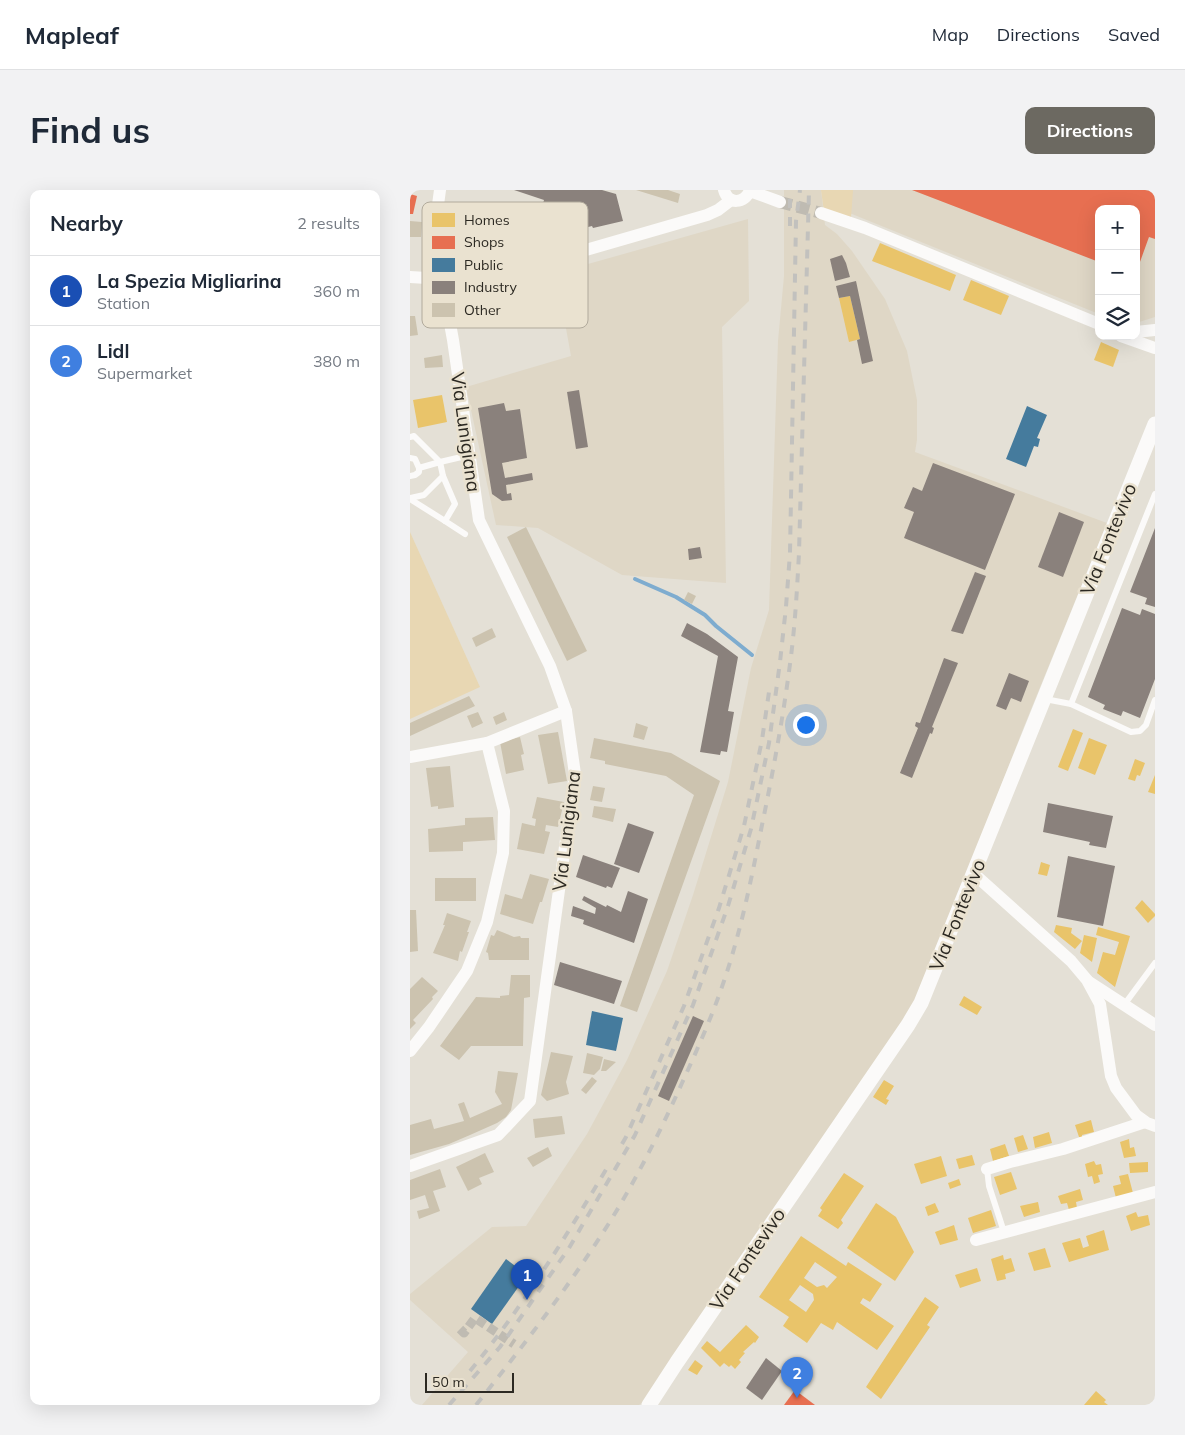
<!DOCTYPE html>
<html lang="en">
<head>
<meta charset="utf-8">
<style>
  body { margin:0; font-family:Mulish,sans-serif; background:#f2f2f3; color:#1f2937 }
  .controls { position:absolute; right:15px; top:15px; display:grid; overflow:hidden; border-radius:10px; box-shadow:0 5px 20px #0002 }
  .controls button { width:45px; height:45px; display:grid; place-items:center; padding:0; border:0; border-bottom:1px solid #e0e1e3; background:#fff; color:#1f2937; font:25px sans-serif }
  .scale { position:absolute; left:15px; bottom:12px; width:89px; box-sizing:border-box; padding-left:5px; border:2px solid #2c2922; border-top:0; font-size:14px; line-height:18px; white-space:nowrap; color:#2c2922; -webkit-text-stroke:4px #eae2d0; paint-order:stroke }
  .you { position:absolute; left:395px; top:534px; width:18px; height:18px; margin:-12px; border:4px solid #fff; border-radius:50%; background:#1a73e8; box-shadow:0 0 0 8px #1a73e833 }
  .badge { display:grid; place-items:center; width:32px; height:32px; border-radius:50%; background:#6c6961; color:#fff; font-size:16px; font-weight:700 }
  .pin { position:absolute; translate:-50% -41px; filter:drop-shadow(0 1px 2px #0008) }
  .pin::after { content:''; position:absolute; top:26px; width:18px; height:15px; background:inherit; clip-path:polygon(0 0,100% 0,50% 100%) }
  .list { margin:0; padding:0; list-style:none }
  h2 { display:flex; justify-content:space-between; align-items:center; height:65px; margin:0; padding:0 20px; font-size:21px }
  h2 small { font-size:16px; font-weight:400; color:#747a83 }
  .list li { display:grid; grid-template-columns:32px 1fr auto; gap:15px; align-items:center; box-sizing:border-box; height:70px; padding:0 20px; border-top:1px solid #e0e1e3 }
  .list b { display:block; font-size:19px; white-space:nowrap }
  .list p { margin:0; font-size:16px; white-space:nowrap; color:#747a83 }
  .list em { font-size:16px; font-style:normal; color:#747a83 }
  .icon { flex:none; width:28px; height:28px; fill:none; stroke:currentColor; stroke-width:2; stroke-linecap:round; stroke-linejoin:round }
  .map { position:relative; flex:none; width:745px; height:1215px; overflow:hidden; border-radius:10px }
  header { display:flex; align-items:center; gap:30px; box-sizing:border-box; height:70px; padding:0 25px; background:#fff; border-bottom:1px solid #e0e1e3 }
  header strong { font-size:24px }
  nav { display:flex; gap:28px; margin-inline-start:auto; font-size:18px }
  .intro { display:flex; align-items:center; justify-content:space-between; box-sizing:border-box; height:120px; padding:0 30px }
  h1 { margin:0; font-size:35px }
  .button { padding:12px 22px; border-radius:10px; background:#6c6961; color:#fff; font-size:18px; font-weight:700 }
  main { display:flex; gap:30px; padding:0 30px }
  aside { flex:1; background:#fff; border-radius:10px; box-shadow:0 5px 20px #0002 }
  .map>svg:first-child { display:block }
</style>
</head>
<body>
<header>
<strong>Mapleaf</strong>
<nav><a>Map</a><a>Directions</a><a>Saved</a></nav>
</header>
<div class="intro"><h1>Find us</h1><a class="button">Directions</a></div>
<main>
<aside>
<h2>Nearby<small>2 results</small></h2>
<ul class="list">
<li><span class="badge" style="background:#1a4fb4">1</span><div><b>La Spezia Migliarina</b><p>Station</p></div><em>360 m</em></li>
<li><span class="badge" style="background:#3f7fe0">2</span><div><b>Lidl</b><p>Supermarket</p></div><em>380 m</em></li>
</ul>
</aside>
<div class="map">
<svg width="745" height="1215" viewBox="0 0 745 1215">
  <rect width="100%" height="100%" fill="#e4e0d6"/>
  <!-- built -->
  <g fill="#dfd7c6">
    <path d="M374,0H411L415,35L427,44L442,61L475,109L497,161L507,210V250L505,262L697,333L615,534L507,811L239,1207L229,1215H12L58,1162L0,1110V1104L82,1037L116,1036L177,944L217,870L257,781L283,705L318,592L341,478L359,420L368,151L374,86Z"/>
    <path d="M436,0H745V127L726,133V19H689V124L437,22Z"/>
    <path d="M338,29L339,111L312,137L316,393L212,385L128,338L86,335L56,197L161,166L146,83Z"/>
  </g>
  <!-- green -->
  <g fill="#e8d7b3">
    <path d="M411,0H443L441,28L414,22Z"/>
    <path d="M0,342L70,497L0,529Z"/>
  </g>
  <!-- homes -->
  <g fill="#e9c46a" fill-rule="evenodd">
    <path d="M470,53L546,85L540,101L462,71Z"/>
    <path d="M561,90L599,106L591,125L553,110Z"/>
    <path d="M440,106L450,149L439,152L429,108Z"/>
    <path d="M691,152L709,160L703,177L684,170Z"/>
    <path d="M32,205L37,232L8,238L3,210Z"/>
    <path d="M663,539L673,543L658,581L648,577Z"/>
    <path d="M679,548L697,555L685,585L668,578Z"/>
    <path d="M725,569L735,573L730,586L727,585L725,591L718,589Z"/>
    <path d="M745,585V604L738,602Z"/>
    <path d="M631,672L640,675L637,686L628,684Z"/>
    <path d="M732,710L745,724V726L738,733L725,718Z"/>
    <path d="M646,735L662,738L661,743L672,751L665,759L644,742Z"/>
    <path d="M688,737L720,746L705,797L687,783L693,762L705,765L709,752L686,745Z"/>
    <path d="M674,745L687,748L682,772L670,763Z"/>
    <path d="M554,806L572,817L567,825L549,815Z"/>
    <path d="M474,890L484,896L476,909L479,910L476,915L463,907Z"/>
    <path d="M681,930L684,942L672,945V947H669L665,935Z"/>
    <path d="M639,942L642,953L625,958L623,947Z"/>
    <path d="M613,945L618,959L608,962L604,948Z"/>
    <path d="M719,949L720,958L724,957L726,966L714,968L710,952Z"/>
    <path d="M595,954L599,966L583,971L580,959Z"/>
    <path d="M562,965L565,975L549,979L546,969Z"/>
    <path d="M531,966L537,986L511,994L504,974Z"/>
    <path d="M684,971L686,975L691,974L693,984L688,985L690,992L684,994L682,986L678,987L675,974Z"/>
    <path d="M738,972V982L720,983L719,973Z"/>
    <path d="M601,982L607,999L590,1005L584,987Z"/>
    <path d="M434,983L454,996L431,1030L433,1033L428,1039L408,1026L412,1020L410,1018Z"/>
    <path d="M718,984L723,1003L706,1008L703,996L711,994L709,986Z"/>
    <path d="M549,989L551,995L540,999L538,993Z"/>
    <path d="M670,999L673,1010L666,1012L667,1018L659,1020L657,1013L651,1014L648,1006Z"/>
    <path d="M628,1012L630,1022L614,1027L610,1016Z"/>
    <path d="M466,1013L486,1027L504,1062L485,1091L437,1058Z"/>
    <path d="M525,1013L529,1022L518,1026L515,1017Z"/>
    <path d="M581,1020L586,1036L563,1043L558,1028Z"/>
    <path d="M726,1022L728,1027L738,1025L740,1035L721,1041L716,1026Z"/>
    <path d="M544,1035L548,1050L530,1055L525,1042Z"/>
    <path d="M694,1040L699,1060L659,1072L652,1053L670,1048L673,1058L679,1056L676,1046Z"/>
    <path d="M391,1046L436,1076L438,1072L472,1094L460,1112L453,1108L450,1113L484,1136L467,1160L427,1132L423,1140L411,1133L397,1153L373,1136L379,1127L349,1107ZM405,1072L427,1087L417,1098L414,1095L407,1097L394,1088ZM390,1095L403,1104L404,1110L396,1122L379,1110Z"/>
    <path d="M635,1058L641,1077L624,1081L618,1063Z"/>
    <path d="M593,1065L594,1070L601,1068L605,1081L595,1084L596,1089L587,1091L581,1069Z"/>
    <path d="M567,1078L571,1091L550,1098L545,1085Z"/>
    <path d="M515,1107L529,1117L517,1135L520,1137L471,1209L456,1197Z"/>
    <path d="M336,1135L349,1147L345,1153L344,1152L333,1162L335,1163L329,1170L331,1172L325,1179L321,1175L319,1177L314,1173L310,1177L291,1158L297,1151L310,1162Z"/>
    <path d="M285,1170L293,1176L287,1185L278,1180Z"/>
    <path d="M686,1201L696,1210L694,1212L698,1215H674Z"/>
  </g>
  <!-- shops -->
  <g fill="#e76f51">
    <path d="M502,0H745V49L739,47L726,83V19H689V72Z"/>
    <path d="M0,4L7,6L3,24H0Z"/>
    <path d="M385,1200L405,1215H374Z"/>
  </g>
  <!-- public -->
  <g fill="#457b9d">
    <path d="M617,216L637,225L627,248L630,249L628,257L624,256L616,277L596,269Z"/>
    <path d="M182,821L213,828L206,861L176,855Z"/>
    <path d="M96,1069L117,1085L82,1134L61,1119Z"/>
  </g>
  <!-- industry -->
  <g fill="#8a817c">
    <path d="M104,0H192L206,4L213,31L183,38L182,36L143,46L136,22L131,20L134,10Z"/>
    <path d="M432,65L436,73L440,87L425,91L420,69Z"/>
    <path d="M446,91L463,171L452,174L447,150L450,149L440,106L429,108L426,96Z"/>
    <path d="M169,200L178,257L166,259L157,202Z"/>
    <path d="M94,213L96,221L110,219L117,268L92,273L95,288L122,283L123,290L96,295L97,304L101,303L102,310L92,311L82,304L68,218Z"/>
    <path d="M523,273L605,304L575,380L494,348L504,322L494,318L503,297L512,301Z"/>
    <path d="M649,322L674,332L653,387L628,377Z"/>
    <path d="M745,338V417L735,414L737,408L720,402Z"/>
    <path d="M290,357L292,368L279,370L278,359Z"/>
    <path d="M565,382L576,386L553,444L541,441Z"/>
    <path d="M712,418L730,425L732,419L745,424V489L730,528L713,521L711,526L693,519L695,515L678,507Z"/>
    <path d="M277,433L297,444L328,467L318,521L324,522L317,562L311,561L310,565L290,562L308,466L271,446Z"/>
    <path d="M534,468L548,473L522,537L524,538L522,544L520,543L502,588L490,583L508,538L505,536L506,532L510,533Z"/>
    <path d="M599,483L619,491L611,512L601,508L596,520L586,516Z"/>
    <path d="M638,613L703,626L696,658L679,655L680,652L633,642Z"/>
    <path d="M218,633L244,642L229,683L204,674Z"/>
    <path d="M173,665L210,678L202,698L197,696L196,698L166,687Z"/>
    <path d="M658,666L705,676L693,736L647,727Z"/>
    <path d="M218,701L238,709L224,753L173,734L174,730L161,726L163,716L185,724L186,718L172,710L174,706L196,717L197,715L211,722Z"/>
    <path d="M150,772L212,791L204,814L144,795Z"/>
    <path d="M283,826L294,831L259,911L248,906Z"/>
    <path d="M356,1168L372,1181L352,1210L336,1198Z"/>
  </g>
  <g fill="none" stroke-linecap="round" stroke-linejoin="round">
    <!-- stream -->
    <path stroke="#7eaccf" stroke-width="4" d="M225,389L266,407L295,425L306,436L342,465"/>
  </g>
  <!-- building -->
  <g fill="#ccc3af">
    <path d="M226,0H258L270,4L268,13Z"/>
    <path d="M0,31L12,32L11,47H0Z"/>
    <path d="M0,126H5L8,145L0,146Z"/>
    <path d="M32,165L33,177L15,178L14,168Z"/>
    <path d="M116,337L177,461L157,471L97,347Z"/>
    <path d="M278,402L286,406L282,414L274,410Z"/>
    <path d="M82,438L86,447L66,457L62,448Z"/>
    <path d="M59,506L65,516L0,546V533Z"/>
    <path d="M68,522L73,533L62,538L57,526Z"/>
    <path d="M94,522L97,530L86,535L83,527Z"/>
    <path d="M226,533L238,537L234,550L223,547Z"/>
    <path d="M148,542L157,591L138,594L128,545Z"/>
    <path d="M110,547L114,564L111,565L114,580L96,584L90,552Z"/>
    <path d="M184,548L261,563L310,591L227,822L210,816L284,605L256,586L195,574V571L180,568Z"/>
    <path d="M40,576L44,617L28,619V616L21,617L16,578Z"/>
    <path d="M183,596L195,598L192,612L180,610Z"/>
    <path d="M127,607L154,612L148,637L136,635L135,641L140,642L134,664L107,659L112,633L125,636L126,629L122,628Z"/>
    <path d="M184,616L206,619L203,632L182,627Z"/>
    <path d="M83,627L85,650L53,652V661L19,662L18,639L55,635V628Z"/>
    <path d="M120,684L139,689L132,712H130L123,734L90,724L95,704L112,709Z"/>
    <rect x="25" y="688" width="41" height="23"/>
    <path d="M0,720H6L8,761L0,762Z"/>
    <path d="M37,723L61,731L57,742H59L52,762L50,761L48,771L23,763L35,735H33Z"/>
    <path d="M87,740L104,747L110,746L111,748H119V770H79L78,763L76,762L81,745L84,746Z"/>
    <path d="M101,785H120V807L114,808L113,856H61L49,870L30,856L66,807L90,808V806L99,805Z"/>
    <path d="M12,787L28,801L22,807L23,809L3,830L6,833L0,839V799Z"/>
    <path d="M141,862L163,866L156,892L159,904L137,911L131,905Z"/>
    <path d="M177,863L193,867L190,879L184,885L173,883Z"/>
    <path d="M194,869L206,872L196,881H191Z"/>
    <path d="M88,881L108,883L101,920L96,927L87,933L60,945L39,954L0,965V935L21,929L24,939L54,931L48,914L54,912L60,928L92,914L85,902Z"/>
    <path d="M182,887L187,891L176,904L171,900Z"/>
    <path d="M152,926L155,944L125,948L123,929Z"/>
    <path d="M138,957L142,966L123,977L117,968Z"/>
    <path d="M75,963L84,982L69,988L72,994L58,1001L46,977Z"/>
    <path d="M30,979L36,997L23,1001L30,1021L9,1029L7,1021L19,1018L15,1005L0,1010V990Z"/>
  </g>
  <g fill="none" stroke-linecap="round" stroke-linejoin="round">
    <!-- pedestrian-tunnel -->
    <path stroke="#bfbbb2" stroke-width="9" stroke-dasharray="9 4.5" stroke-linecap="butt" d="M50,1139L54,1143L65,1128L104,1154"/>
    <!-- minor-tunnel -->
    <path stroke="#bfbbb2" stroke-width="12" stroke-dasharray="12 6" stroke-linecap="butt" d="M370,12L411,23"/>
    <!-- service -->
    <g stroke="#fbfaf9" stroke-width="6">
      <path d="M0,247L4,246L30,272L60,265"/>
      <path d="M0,268L5,269L9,278V282L5,285L0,286"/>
      <path d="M0,308L14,305L33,286L30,272L9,278"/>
      <path d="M0,309L35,331L45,314L33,286"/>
      <path d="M35,331L55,344"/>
      <path d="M635,509L661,514L721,542L730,541L736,535L745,510"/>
      <path d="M661,514L745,304"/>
      <path d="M714,815L745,773"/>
      <path d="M577,979L579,996L594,1042"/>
      <path d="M743,1215L745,1214"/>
    </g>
    <!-- minor -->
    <g stroke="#fbfaf9" stroke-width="12">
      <path d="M314,0C318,15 335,14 340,0"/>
      <path d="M340,1L370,12"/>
      <path d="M411,23L455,38L689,134"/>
      <path d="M0,87L33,89"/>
      <path d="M34,101L297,25L308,20L321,10"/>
      <path d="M726,142L745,140"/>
      <path d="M711,146L745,158"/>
      <path d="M0,567L77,553L156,521"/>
      <path d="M563,683L661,771L677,790L690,814L701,886L706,898L726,925L737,933L745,936"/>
      <path d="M679,792L745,835"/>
      <path d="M0,861L19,837L57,781L77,732L93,663L94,621L77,553"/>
      <path d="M0,976L88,945L120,911L165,584L156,521L140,476L69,330L43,150L34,101L25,37L30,0"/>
      <path d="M577,979L600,972L653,959L735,932"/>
      <path d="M566,1050L745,1002"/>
    </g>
    <!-- tertiary -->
    <path stroke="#fbfaf9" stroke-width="15" d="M239,1215L267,1172L498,835L511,813L745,234"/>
    <!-- rail -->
    <g stroke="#c2c1be" stroke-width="4" stroke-dasharray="9 9" stroke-linecap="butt">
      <path d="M380,36V0"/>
      <path d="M212,954L216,947L274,816L309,718L334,636L352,550L359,502"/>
      <path d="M60,1181C112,1118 155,1048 197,978"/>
      <path d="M39,1215L90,1157L159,1058L225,945L283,815L318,716L341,639L359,553L370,472L376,417L380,363L386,31L390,0"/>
      <path d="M66,1215C114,1155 160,1095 201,1030C228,986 251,940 272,893C288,858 304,822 316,785C332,736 342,686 352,635C363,582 373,528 380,474C385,437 387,400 389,363L399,0"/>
    </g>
  </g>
  <g text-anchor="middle" stroke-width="5" stroke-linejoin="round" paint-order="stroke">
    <!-- street labels -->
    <g font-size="19" fill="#2c2922" stroke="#eae2d0">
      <text transform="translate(56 242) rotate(82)" y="7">Via Lunigiana</text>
      <text transform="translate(698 349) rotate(-68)" y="7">Via Fontevivo</text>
      <text transform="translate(156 641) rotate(-83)" y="7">Via Lunigiana</text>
      <text transform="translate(547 725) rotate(-68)" y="7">Via Fontevivo</text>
      <text transform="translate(337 1069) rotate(-56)" y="7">Via Fontevivo</text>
    </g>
  </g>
  <!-- legend -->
  <rect x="12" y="12" width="166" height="126" rx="8" fill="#eae2d0" stroke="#b1aa9c" stroke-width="1"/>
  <rect x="22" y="23" width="23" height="14" fill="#e9c46a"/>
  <rect x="22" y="46" width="23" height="13" fill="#e76f51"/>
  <rect x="22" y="68" width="23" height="14" fill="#457b9d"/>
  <rect x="22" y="91" width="23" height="13" fill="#8a817c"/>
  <rect x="22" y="113" width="23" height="14" fill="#ccc3af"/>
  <g font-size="14" fill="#2c2922">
    <text x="54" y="35">Homes</text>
    <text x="54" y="57">Shops</text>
    <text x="54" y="80">Public</text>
    <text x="54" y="102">Industry</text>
    <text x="54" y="125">Other</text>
  </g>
</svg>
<div class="controls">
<button>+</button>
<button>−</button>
<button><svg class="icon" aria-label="layers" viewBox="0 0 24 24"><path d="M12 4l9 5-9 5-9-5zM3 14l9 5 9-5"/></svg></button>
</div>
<div class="scale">50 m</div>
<div class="you"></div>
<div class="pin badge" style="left:117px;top:1110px;background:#1a4fb4">1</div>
<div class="pin badge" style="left:387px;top:1208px;background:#3f7fe0">2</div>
</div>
</main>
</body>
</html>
